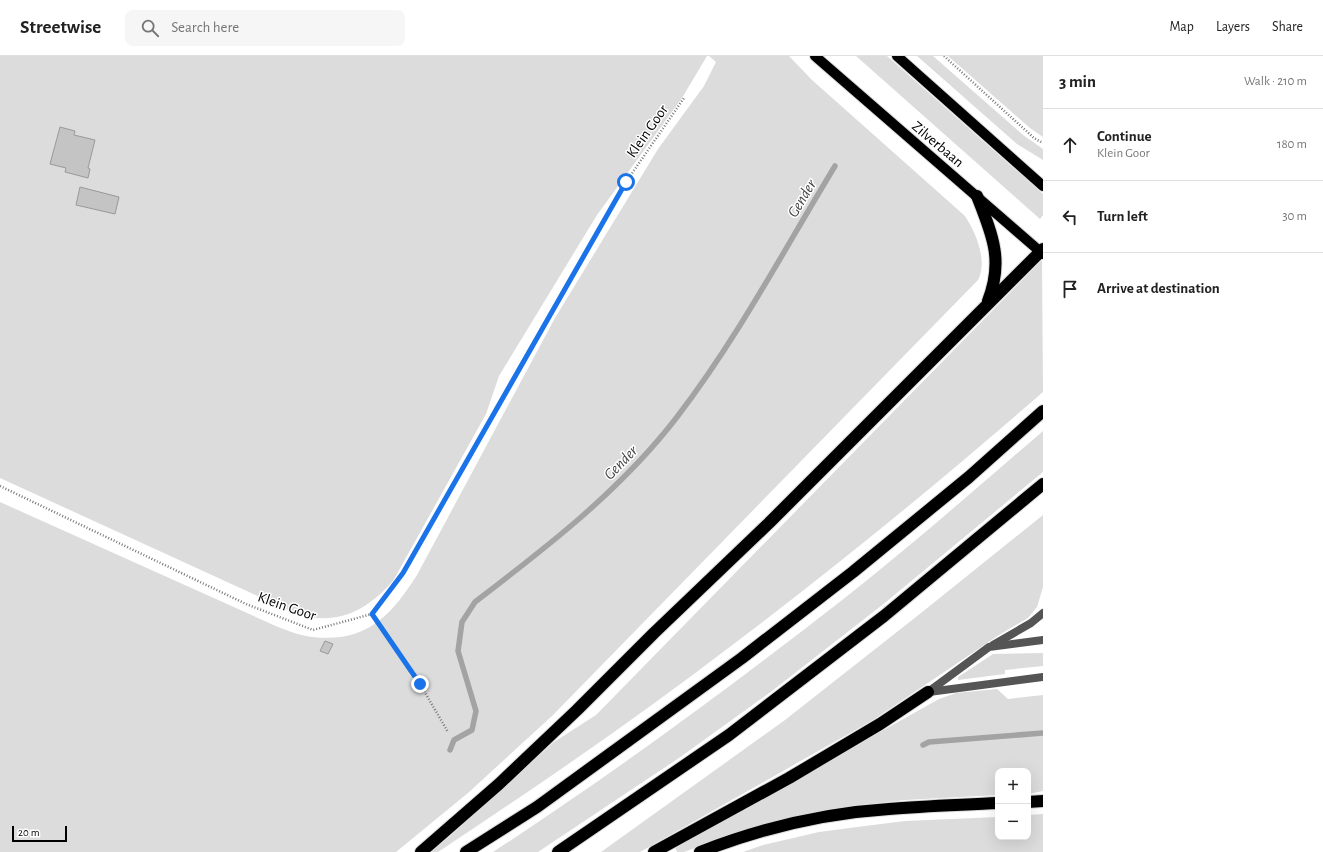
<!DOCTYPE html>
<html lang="en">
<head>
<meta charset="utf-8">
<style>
  body { margin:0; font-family:"Alegreya Sans",sans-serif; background:#f6f6f6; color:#222 }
  .controls { position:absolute; right:12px; bottom:12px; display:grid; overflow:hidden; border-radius:8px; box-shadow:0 4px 16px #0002 }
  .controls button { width:36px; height:36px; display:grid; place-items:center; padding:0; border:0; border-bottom:1px solid #e0e0e0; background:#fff; color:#222; font:20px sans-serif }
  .scale { position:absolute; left:12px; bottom:10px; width:55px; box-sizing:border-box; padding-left:4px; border:2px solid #000; border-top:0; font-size:11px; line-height:14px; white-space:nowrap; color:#000; -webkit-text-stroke:3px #fff; paint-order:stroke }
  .stop { position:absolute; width:12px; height:12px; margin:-9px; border:3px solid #1a73e8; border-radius:50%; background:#fff }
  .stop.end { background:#1a73e8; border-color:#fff; box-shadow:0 1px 4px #0008 }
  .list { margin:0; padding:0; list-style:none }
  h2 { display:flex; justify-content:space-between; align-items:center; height:52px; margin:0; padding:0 16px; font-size:17px }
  h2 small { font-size:13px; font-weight:400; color:#767676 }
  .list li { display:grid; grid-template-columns:26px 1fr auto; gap:12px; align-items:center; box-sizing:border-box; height:72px; padding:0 16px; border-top:1px solid #e0e0e0 }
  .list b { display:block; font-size:15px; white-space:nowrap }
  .list p { margin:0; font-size:13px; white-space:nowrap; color:#767676 }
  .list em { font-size:13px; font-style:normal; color:#767676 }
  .icon { flex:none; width:22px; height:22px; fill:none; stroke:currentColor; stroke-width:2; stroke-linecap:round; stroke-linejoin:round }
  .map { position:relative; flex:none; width:1043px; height:796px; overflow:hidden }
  header { display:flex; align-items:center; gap:24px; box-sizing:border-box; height:56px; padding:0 20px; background:#fff; border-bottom:1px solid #e0e0e0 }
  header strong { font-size:19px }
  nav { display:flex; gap:22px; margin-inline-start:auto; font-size:14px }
  .search { width:280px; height:36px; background:#f6f6f6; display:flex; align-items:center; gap:10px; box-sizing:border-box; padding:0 14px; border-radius:8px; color:#767676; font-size:15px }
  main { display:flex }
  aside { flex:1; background:#fff }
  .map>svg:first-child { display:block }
</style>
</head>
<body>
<header>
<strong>Streetwise</strong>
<div class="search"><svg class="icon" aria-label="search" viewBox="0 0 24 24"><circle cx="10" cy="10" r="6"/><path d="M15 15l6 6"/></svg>Search here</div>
<nav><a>Map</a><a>Layers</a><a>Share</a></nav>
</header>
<main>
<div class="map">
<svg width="1043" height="796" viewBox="0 0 1043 796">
  <rect width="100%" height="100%" fill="#fff"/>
  <!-- green -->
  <g fill="#dcdcdc">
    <path d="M0,0H707L682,42L597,159L499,320L486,358L393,525C366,555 338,570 297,558L0,422Z"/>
    <path d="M709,0H789L812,24L965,160C976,177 988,205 978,224L553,659L468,737L396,796H0V446L278,571C289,575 301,580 313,581C366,587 391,560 417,519L555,262L658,93L704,30L716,6Z"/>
    <path d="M856,0H887L1043,138V159L1040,163Z"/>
    <path d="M917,0H933L1023,79L1043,93V104L1017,88Z"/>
    <path d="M948,0H1043V81L1030,72Z"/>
    <path d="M1042,204L1043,336C943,423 841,507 735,587C639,661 539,729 438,796H431L449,781L554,686L596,659Z"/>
    <path d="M1043,375V416L886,546L772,635L679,702L538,796H493C614,717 732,630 846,541C913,488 978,431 1043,375Z"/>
    <path d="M1043,459V531L1037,551L1028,562L999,579L873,664L640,796H601L785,664L921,557Z"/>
    <path d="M1043,597V610L1005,614V618L958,624V621L993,598Z"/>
    <path d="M997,633L1008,643L1043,639V735L1028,738V715H998V739L905,744L855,750L748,773L684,796H677L675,791L939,643L956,637Z"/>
    <path d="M1043,758V796H743L763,789L819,776L865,770L905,765L998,761V781H1028V759Z"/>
  </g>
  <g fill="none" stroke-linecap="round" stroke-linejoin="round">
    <!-- stream -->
    <g stroke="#a3a3a3" stroke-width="5.5">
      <path d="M923,689L929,686L1043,677"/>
      <path d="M450,694L454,684L472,674L476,655L458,595L462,566L475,546C547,491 621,434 677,361C737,283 784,194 835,110"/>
    </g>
  </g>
  <!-- building -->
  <g fill="#c4c4c4" stroke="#999">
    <path d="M60,71L75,75L74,79L95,84L88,112L90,113L88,122L65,116L66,112L50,108Z"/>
    <path d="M80,131L119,141L115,158L76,149Z"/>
    <path d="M325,585L333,588L328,598L320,595Z"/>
  </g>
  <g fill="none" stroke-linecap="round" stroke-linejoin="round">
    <defs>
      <g id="primary">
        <path d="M815,0L1043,198"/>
        <path d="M897,0L1043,130"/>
      </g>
      <g id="highway">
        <path d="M977,140C992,178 1004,204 988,245"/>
        <path d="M1028,746L1043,745"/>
        <path d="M421,796L499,728L577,654L654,577L769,467L1043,193"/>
        <path d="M466,796L537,751L742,602L853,516L969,421L1043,355"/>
        <path d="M558,796L729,679L884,560L1043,428"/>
        <path d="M654,796L789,722L880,668L928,636"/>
        <path d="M700,796C759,773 825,757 889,753C925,750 962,749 998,747"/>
      </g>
    </defs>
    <!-- primary casing -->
    <use href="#primary" stroke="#dbdbdb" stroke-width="12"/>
    <!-- highway casing -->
    <use href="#highway" stroke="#dbdbdb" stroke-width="14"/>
    <!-- path -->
    <g stroke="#777" stroke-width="2.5" stroke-dasharray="1 2" stroke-linecap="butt">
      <path d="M944,0L1034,82L1043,87"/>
      <path d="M0,430L246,548L313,574L372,558L403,517L626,126L684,42"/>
      <path d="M372,558L420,628L448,676"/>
    </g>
    <!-- lane -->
    <g stroke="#555" stroke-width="8">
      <path d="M993,589L1031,567L1043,557"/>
      <path d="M928,636L989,591L1043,584"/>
      <path d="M929,636L1043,621"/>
    </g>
    <!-- primary -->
    <use href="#primary" stroke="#000" stroke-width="10"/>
    <!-- highway -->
    <use href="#highway" stroke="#000" stroke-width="12"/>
  </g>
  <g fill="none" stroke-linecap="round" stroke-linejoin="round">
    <!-- route -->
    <path stroke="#1a73e8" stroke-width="5" d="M420,628L372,558L403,517L626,126"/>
  </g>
  <g text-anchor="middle" stroke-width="3" stroke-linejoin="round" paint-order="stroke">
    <!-- street labels -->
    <g font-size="15" fill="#000" stroke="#fff">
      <text transform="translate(647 75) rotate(-55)" y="5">Klein Goor</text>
      <text transform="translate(938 88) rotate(40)" y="5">Zilverbaan</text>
      <text transform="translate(287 550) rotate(19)" y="5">Klein Goor</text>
    </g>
    <!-- water labels -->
    <g font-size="16" font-style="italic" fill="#444" stroke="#fff">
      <text transform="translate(801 142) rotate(-59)" y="6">Gender</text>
      <text transform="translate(620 406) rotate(-46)" y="6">Gender</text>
    </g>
  </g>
</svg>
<div class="controls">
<button>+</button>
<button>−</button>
</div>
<div class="scale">20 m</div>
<div class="stop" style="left:626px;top:126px"></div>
<div class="stop end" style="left:420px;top:628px"></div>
</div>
<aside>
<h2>3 min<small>Walk · 210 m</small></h2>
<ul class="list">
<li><svg class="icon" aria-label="ahead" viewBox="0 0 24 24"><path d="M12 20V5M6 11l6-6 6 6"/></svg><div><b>Continue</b><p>Klein Goor</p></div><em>180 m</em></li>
<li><svg class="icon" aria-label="left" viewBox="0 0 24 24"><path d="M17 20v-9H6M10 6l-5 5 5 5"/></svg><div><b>Turn left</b></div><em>30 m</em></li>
<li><svg class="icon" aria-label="arrive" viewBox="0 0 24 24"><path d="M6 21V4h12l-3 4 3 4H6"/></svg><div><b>Arrive at destination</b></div></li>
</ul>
</aside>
</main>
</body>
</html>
